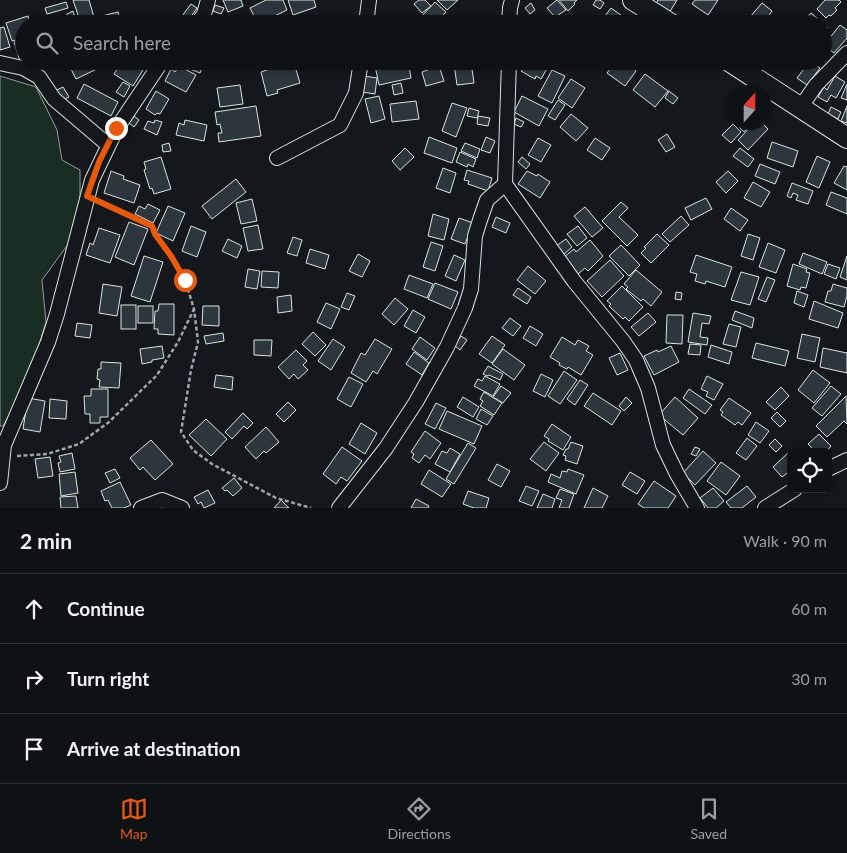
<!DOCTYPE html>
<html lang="en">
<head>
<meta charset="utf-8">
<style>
  body { margin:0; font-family:Lato,sans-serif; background:#181b1e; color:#f1f3f6 }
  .controls { position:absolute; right:15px; bottom:15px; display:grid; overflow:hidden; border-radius:8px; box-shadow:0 1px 4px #0004 }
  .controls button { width:45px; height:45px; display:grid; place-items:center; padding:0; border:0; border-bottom:1px solid #2f3234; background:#0f1215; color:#f1f3f6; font:25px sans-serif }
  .compass { position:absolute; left:727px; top:85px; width:45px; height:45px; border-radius:50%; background:#0f1215; box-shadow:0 1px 4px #0004; rotate:21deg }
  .stop { position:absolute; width:15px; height:15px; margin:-11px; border:4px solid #ea580c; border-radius:50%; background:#fff }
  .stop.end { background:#ea580c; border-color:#fff; box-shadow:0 1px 5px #0008 }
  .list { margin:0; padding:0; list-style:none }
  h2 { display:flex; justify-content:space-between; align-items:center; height:65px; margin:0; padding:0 20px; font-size:21px }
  h2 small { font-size:16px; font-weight:400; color:#9b9ea0 }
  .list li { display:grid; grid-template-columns:32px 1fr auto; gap:15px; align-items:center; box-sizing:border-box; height:70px; padding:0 20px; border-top:1px solid #2f3234 }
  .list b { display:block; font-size:19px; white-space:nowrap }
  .list em { font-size:16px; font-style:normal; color:#9b9ea0 }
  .icon { flex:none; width:28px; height:28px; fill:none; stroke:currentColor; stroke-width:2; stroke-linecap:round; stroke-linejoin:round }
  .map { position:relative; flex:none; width:847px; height:508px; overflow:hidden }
  .search { position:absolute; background:#0f1215; box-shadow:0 1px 4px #0004; left:15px; right:15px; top:15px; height:55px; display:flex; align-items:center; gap:12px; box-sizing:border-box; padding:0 18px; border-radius:28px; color:#9b9ea0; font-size:19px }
  .sheet { height:275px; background:#0f1215 }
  nav { display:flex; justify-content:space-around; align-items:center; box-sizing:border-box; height:70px; border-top:1px solid #2f3234; background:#0f1215; font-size:14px; color:#9b9ea0 }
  nav a { display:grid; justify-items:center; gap:2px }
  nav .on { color:#ea580c }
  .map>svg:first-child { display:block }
</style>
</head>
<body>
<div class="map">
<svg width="847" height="508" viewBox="0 0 847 508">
  <rect width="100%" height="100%" fill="#14181c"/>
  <!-- green -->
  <path fill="#1a2d24" stroke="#939e99" d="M0,76L36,87L57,130L62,160L80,170V216L69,243L42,280L46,322L28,380L3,426H0Z"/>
  <!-- building -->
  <g fill="#2c363c" stroke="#d8e6dc">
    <path d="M73,0H89L96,24H81Z"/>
    <path d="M223,0H241L243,6L228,12Z"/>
    <path d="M266,0H283L287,10L258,24L250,8Z"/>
    <path d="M288,0H314L316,7L293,15Z"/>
    <path d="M419,0H425L431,6L422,13L414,4Z"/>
    <path d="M437,0H458L447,10Z"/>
    <path d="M557,0L566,10L555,17L547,8Z"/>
    <path d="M559,0H577L574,3L575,4L568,11Z"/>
    <path d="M596,0H600L604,3L600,9L593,5Z"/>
    <path d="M658,0H677L669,13L655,5Z"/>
    <path d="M695,0H718L708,15L692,4Z"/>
    <path d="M825,0H839L841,2L835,8L837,10L831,16L829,15L826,18L817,9Z"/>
    <path d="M66,2L68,8L47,14L45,8Z"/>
    <path d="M435,2L446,12L435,24H424L419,19Z"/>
    <path d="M531,3L535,10L530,14L525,8Z"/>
    <path d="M762,3L772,11L768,17L775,24H744Z"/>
    <path d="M191,4L197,8L188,21L182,16Z"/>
    <path d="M215,5L224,8L221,14L213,11Z"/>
    <path d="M611,8L625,18L620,24H599Z"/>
    <path d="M73,11L77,24H70L67,14Z"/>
    <path d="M118,12L121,24H100L98,17Z"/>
    <path d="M811,13L828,28L823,34V24H801Z"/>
    <path d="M28,16L30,24H24V33L19,35L20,39L12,41L6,23Z"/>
    <path d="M246,16L248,22L242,24L240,18Z"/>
    <path d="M65,17L68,24H44Z"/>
    <path d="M327,19L338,20V24H326Z"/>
    <path d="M840,25L847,30V38L834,53L824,45Z"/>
    <path d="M4,27L10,47L0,50V28Z"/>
    <path d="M22,37H24V60L20,61L14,42L23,40Z"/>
    <path d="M72,61H95L99,68L76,79L71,69L75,67Z"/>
    <path d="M129,61L148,62L133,86L114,74L121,63L126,66Z"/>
    <path d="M182,61H191L203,66L200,73L180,65Z"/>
    <path d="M316,61H333L331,69L315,65Z"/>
    <path d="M374,61H408L411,78L379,85Z"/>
    <path d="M520,61H542L549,65L541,79L536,76L535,79L521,71L523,68L518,65Z"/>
    <path d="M616,61H623L636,71L625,86L607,73Z"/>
    <path d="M810,61L820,68L807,85L797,78Z"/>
    <path d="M280,62L281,66L294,63L300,83L277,90L278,93L267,96L261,72L270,69L269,65Z"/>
    <path d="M471,62L474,83L457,85L454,64Z"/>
    <path d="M179,66L196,75L186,92L165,81L171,69L175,72Z"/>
    <path d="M439,66L444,81L426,86L422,72Z"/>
    <path d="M552,70L565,76L552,103L538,96Z"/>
    <path d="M645,74L668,91L655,107L633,90Z"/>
    <path d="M364,76L377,78L375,94L362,92Z"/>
    <path d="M835,76L845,82L836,98L831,95L827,102L818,97L824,87L827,90Z"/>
    <path d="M571,79L585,88L572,108L558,98Z"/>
    <path d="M123,82L130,86L124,97L116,92Z"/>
    <path d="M401,83L403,93L394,95L392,85Z"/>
    <path d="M84,84L118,102L111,116L77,98Z"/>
    <path d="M847,84V100L841,98Z"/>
    <path d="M240,85L243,104L220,107L217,88Z"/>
    <path d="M63,87L69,97L61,101L55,91Z"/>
    <path d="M156,91L169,99L160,114L157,113L155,115L146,109Z"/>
    <path d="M669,91L678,98L673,104L665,98Z"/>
    <path d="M379,96L385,119L371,123L365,99Z"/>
    <path d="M522,96L548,109L539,126L514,112Z"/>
    <path d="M558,100L565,105L555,120L548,116Z"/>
    <path d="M416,101L419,119L392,122L390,104Z"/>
    <path d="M452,103L467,108L456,137L442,131Z"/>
    <path d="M256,106L261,136L219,142L218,133H222L220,124L217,125L215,112Z"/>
    <path d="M847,106V123L841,121Z"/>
    <path d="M831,107L841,112L838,119L828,114Z"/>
    <path d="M469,108L479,111L477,118L467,116Z"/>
    <path d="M571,114L588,128L576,141L560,127Z"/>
    <path d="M134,116L139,120L134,127L129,123Z"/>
    <path d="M478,116L490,118L488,126L477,124Z"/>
    <path d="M734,116V122H753L744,132L731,119Z"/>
    <path d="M516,118L524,122L521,127L514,124Z"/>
    <path d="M155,120L162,122L157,135L144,129L148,121L154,123Z"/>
    <path d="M185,120L207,125L204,141L176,135L179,123L184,125Z"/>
    <path d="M755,122H761L768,129L748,150L738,140Z"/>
    <path d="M733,124L741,132L731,143L722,135Z"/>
    <path d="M667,134L675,147L666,152L658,140Z"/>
    <path d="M429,137L457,148L452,163L424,153Z"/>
    <path d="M486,137L495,141L490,153L481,150Z"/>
    <path d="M538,138L551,145L541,162L528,155Z"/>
    <path d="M595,138L610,148L602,160L587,150Z"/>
    <path d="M772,142L798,151L793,167L767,158Z"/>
    <path d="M169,143L171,151L163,152L162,145Z"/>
    <path d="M465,143L480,149L477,158L461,151Z"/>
    <path d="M405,148L414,157L400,170L392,161Z"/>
    <path d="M740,148L754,159L748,167L733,156Z"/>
    <path d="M460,152L476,159L473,167L468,164L467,167L456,162Z"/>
    <path d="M817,156L830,162L819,188L806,182Z"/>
    <path d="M161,157L171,189L154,194L152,188L150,189L144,170L146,169L144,162Z"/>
    <path d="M522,157L530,164L526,169L518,162Z"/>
    <path d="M760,164L780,172L775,184L755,176Z"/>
    <path d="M844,166L847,167V190L834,183Z"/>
    <path d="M443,168L456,173L450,193L436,188Z"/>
    <path d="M467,170L492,178L488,191L468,184L469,181L464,180Z"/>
    <path d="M111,171L124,176L123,179L140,185L134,203L104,193Z"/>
    <path d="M527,171L537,176L538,174L550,182L540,198L518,184Z"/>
    <path d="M728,171L738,181L726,193L716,182Z"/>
    <path d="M236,179L246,192L212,219L202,206Z"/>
    <path d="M753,182L770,192L761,207L744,198Z"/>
    <path d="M792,183L813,191L808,204L796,200L798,195L793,193L791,198L787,196Z"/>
    <path d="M831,192L847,198V214L826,205Z"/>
    <path d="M706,198L712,209L691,220L685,208Z"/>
    <path d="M252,199L257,221L241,224L236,203Z"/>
    <path d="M621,202L628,208L619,217L638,235L627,246L602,221Z"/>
    <path d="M148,204L160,210L153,223L135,214L139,206L145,209Z"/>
    <path d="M168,206L185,213L173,241L156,233Z"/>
    <path d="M585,207L603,228L592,237L574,216Z"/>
    <path d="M731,208L748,220L740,231L724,219Z"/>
    <path d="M433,214L449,219L444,240L428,236Z"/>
    <path d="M681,216L689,225L670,242L662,234Z"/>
    <path d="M496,217L510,223L506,233L492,227Z"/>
    <path d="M459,218L473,223L465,244L451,239Z"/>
    <path d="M129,222L148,229L134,265L115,257Z"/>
    <path d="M258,225L263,249L248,251L243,228Z"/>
    <path d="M191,226L206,232L197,257L182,251Z"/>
    <path d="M578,226L587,238L577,246L567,234Z"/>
    <path d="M99,228L120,235L110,263L86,255L90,243L93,245Z"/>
    <path d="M657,234L669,245L651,263L641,253L646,248L644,247Z"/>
    <path d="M748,234L760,238L753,260L741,256Z"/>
    <path d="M293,237L302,240L297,256L287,253Z"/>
    <path d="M228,239L242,246L237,258L222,251Z"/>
    <path d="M566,239L572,247L563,255L556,246Z"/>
    <path d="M590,240L603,256L588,271L585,268L578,274L564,257L574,249L576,252Z"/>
    <path d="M431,242L443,246L435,271L423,267Z"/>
    <path d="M768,243L785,250L776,273L759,267Z"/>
    <path d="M621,245L640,265L629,276L609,256Z"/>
    <path d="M310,249L329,255L325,269L306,263Z"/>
    <path d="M803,253L827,262L822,274L799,264Z"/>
    <path d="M358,254L370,261L362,277L349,271Z"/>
    <path d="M454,255L465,260L456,281L445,276Z"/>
    <path d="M696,255L732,267L725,287L706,281L705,284L695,281L697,274L690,272Z"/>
    <path d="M144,256L163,262L150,302L131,296Z"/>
    <path d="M847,256V280L840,277Z"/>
    <path d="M610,260L624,276L602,297L587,281Z"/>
    <path d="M793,264L807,269L806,272L810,273L806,288L801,287L800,290L787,286Z"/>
    <path d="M828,264L840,268L836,279L824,274Z"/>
    <path d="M528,266L546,281L535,294L517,280Z"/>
    <path d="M248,269L260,271L257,289L245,287Z"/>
    <path d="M636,270L662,292L651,306L643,299L641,301L626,289L628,287L624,284Z"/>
    <path d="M262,271L279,272L278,288L261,287Z"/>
    <path d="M741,272L759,277L750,305L731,300Z"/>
    <path d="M409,275L433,284L427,298L404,289Z"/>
    <path d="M767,277L775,280L766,302L758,299Z"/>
    <path d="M435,283L458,292L451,309L428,299Z"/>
    <path d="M103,284L122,287L117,316L99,313Z"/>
    <path d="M833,284L847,288V296L844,307L825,302L828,291H831Z"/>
    <path d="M622,286L643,307L629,321L625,317L623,319L609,306L611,304L607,301Z"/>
    <path d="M518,288L531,297L527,304L513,295Z"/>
    <path d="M797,291L808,295L804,307L794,303Z"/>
    <path d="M676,292L682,293L681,300L675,299Z"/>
    <path d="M347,293L355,296L349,310L341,307Z"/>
    <path d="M291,295L292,311L278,313L277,297Z"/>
    <path d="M395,298L408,309L394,325L382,314Z"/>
    <path d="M814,301L843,313L838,328L809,319Z"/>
    <path d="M326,303L340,309L331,329L317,322Z"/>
    <path d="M159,304H174V335L158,334V329H154L155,311H158Z"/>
    <rect x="121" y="305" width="15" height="24"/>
    <rect x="138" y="306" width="15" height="17"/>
    <path d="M203,306H219V326L202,325Z"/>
    <path d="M413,310L425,317L416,333L404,326Z"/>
    <path d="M735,311L754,318L752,328L732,320Z"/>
    <path d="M648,313L656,322L639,336L631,327Z"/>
    <path d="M693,313L711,316L709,324L702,323L700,337L708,338L707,345L688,342Z"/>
    <path d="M667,315H683L682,344L666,343Z"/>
    <path d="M510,318L521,326L513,336L502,328Z"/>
    <path d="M77,323L92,325L90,338L75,336Z"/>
    <path d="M729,324L741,327L736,347L723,344Z"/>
    <path d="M530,326L543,334L536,346L523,338Z"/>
    <path d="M313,332L326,345L315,356L302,344Z"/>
    <path d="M223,333L224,341L206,344L204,336Z"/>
    <path d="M802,334L820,338L815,362L797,358Z"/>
    <path d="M461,336L467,340L460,350L454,345Z"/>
    <path d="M492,336L505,345L492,363L479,354Z"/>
    <path d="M420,337L435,348L427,360L412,349Z"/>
    <path d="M562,337L575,345L578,340L589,346L586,351L593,355L581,375L568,367L567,369L559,365L560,363L550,357Z"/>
    <path d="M333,339L345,347L331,370L318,361Z"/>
    <path d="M375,339L392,349L377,374L373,371L366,382L351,373L361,353L365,355Z"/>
    <path d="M254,340H272L271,356L254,355Z"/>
    <path d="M756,343L789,351L785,366L752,358Z"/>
    <path d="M690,344L701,345L700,355L688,354Z"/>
    <path d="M711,345L732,352L729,364L708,357Z"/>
    <path d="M162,346L164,358L152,360V362L142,364L140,349Z"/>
    <path d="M671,346L679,362L654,375L644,356L657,350L658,352Z"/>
    <path d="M823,348L847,353V373L820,367Z"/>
    <path d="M503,349L525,365L514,380L492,364Z"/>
    <path d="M296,350L307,361L303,365L308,370L298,379L294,374L289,379L278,367Z"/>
    <path d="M414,352L429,363L422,375L406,364Z"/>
    <path d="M620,353L628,370L617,375L609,358Z"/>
    <path d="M101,362L121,363L119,388L99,387L100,380L97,379L98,369H101Z"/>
    <path d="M488,366L503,374L500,380L489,375L487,376L483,374Z"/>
    <path d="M813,370L830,383L814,403L798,390Z"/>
    <path d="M564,371L577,380L560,404L548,396Z"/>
    <path d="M541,374L553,380L545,397L533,391Z"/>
    <path d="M216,375L233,377L232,390L214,387Z"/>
    <path d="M485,376L500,384L493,396L474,386L478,379L482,381Z"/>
    <path d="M707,376L723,384L714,400L706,396L708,392L701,389Z"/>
    <path d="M349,377L363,384L351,407L337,399Z"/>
    <path d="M580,380L588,385L575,405L567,399Z"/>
    <path d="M501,386L511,393L503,403L493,397Z"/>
    <path d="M831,386L841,394L822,416L812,408Z"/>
    <path d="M781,387L789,396L775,410L766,402Z"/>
    <path d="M91,389H108V417H100V423H90V414H85L84,396H91Z"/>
    <path d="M689,389L712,405L705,414L683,398Z"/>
    <path d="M484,392L502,403L494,415L480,406L483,401L480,399Z"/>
    <path d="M593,393L621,411L612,425L584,406Z"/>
    <path d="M846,396L847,424L844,421L827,437L816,426Z"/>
    <path d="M463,397L479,407L473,417L457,407Z"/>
    <path d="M626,397L632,403L624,411L619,406Z"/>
    <path d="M675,397L698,418L683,435L659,415Z"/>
    <path d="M28,398L45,401L40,432L23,429Z"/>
    <path d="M729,398L751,413L742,425L738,422L735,425L721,415L723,412L720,410Z"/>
    <path d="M50,399L67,401L66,419L49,418Z"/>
    <path d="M288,402L296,410L284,422L276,414Z"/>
    <path d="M436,403L446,408L435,429L425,424Z"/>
    <path d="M481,409L493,416L487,425L476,419Z"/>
    <path d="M447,411L482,426L474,444L439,429Z"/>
    <path d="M777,412L786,421L780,427L771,418Z"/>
    <path d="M243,413L253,423L247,429L244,426L232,439L225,432Z"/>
    <path d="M206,419L227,439L211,456L189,435Z"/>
    <path d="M756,422L769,431L760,443L748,435Z"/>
    <path d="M361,423L377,433L365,454L349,444Z"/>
    <path d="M552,424L571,437L563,450L548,441L549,439L544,436Z"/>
    <path d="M266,427L279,442L266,453L264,451L256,459L245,447Z"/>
    <path d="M425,431L441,443L430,459L425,455L419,463L412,458L414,454L411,452Z"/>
    <path d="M819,434L831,446L826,452H816L808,444Z"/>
    <path d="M747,438L757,446L746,460L736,453Z"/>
    <path d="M775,439L782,446L776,452L769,445Z"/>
    <path d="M151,440L173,464L155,480L143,467L140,470L130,458Z"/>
    <path d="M544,442L559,453L546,471L530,459Z"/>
    <path d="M571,442L583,446L577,464L565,460L566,456L563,455L566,449H568Z"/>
    <path d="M468,443L476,448L454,484L446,479Z"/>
    <path d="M342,447L362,461L347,481L341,477L336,484L323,474Z"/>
    <path d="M695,447L700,449L696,456L691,454Z"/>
    <path d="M450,448L460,454L450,472L435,464L442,451L447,453Z"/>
    <path d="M703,451L716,463L695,485L683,473Z"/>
    <path d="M789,452L791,454V470L782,477L773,467Z"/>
    <path d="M72,453L75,469L60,472L58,463L61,462L59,456Z"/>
    <path d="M50,457L53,476L38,478L35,459Z"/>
    <path d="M721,462L740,476L726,495L707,481Z"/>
    <path d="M497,464L510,471L501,487L488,480Z"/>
    <path d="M115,469L120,478L110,483L105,473Z"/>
    <path d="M568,469L584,475L576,494L548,482L551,474L560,478L562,471L567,472Z"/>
    <path d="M429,470L451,484L442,497L421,484Z"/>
    <path d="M75,472L78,493L61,496L59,474Z"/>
    <path d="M630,472L645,481L637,494L622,485Z"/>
    <path d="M234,478L242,488L233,496L227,490L225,491L222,488Z"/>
    <path d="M654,481L676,496L668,508H644L638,504Z"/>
    <path d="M120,482L131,505L124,508H112L108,500L105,501L101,491Z"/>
    <path d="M526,486L539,491L532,506L519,501Z"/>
    <path d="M747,486L756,497L742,508H731L726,502Z"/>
    <path d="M593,488L608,496L602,508H584Z"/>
    <path d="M713,488L724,501L716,508H708L700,498Z"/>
    <path d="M560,489L574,494L569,508H559L562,500L556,498Z"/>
    <path d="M208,490L215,503L204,508L201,502L198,504L194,497Z"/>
    <path d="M468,491L489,498L486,508H474L463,504Z"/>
    <path d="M543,494L555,499L552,508H537Z"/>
    <path d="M76,496L78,508H61L60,497Z"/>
    <path d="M416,499L429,506L428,508H411Z"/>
    <path d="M281,500L289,508H274Z"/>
  </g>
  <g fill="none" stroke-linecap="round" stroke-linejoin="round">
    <defs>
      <g id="street">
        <path d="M197,24L204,14L208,0"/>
        <path d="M366,24L369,0"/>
        <path d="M509,24L510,8L512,0"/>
        <path d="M0,63L23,68L39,77L54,99L108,145"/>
        <path d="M800,108L816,85L847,53"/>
        <path d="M277,158L340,125L356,93L361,61"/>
        <path d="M505,184L574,281L623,341L636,360L648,388L663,445L677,474L697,508"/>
        <path d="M828,469L847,460"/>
        <path d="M0,483L4,445L48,342L57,314L92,180L117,128L162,61"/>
        <path d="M141,508L162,500L182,508"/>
        <path d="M339,508L386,448L416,402L447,347L465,308L471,289L475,236L480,220L487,200L505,184L509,61"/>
        <path d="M765,508L795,489"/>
      </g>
      <g id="secondary">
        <path d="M633,0L671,24"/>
        <path d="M729,61L847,138"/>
      </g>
    </defs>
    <!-- street casing -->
    <use href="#street" stroke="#d8e6dc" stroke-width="16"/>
    <!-- secondary casing -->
    <use href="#secondary" stroke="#d8e6dc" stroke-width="22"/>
    <!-- path -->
    <g stroke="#9da8a2" stroke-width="2.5" stroke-dasharray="4 2.5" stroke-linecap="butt">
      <path d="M100,202L152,226L155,234L171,256L185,280L194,309L198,342L191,370L181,432L193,450L212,464L276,498L311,508"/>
      <path d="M17,456L47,454L79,444L109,422L157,375L178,342L194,309"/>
    </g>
    <!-- street -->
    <use href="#street" stroke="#14181c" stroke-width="14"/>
    <!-- secondary -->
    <use href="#secondary" stroke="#14181c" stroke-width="20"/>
  </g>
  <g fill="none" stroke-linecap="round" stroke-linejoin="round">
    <!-- route -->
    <path stroke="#ea580c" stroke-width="6" d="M116,128L99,162L87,196L152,226L155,234L171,256L185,280"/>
  </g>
</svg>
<div class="controls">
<button><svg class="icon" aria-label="locate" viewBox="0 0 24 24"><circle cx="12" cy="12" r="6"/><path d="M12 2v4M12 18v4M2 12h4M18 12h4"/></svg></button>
</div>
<svg class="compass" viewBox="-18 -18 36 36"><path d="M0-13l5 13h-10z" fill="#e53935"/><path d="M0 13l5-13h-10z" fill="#9b9ea0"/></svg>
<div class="stop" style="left:185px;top:280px"></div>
<div class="stop end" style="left:116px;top:128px"></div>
<div class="search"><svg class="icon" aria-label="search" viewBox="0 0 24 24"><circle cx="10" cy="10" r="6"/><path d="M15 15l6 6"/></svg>Search here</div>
</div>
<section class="sheet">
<h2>2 min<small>Walk · 90 m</small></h2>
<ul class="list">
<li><svg class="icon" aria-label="ahead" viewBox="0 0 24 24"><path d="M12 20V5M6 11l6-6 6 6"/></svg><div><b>Continue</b></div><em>60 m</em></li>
<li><svg class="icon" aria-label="right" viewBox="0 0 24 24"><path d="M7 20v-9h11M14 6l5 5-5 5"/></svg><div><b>Turn right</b></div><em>30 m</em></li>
<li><svg class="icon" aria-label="arrive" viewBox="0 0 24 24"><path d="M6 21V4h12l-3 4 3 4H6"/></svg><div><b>Arrive at destination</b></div></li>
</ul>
</section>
<nav>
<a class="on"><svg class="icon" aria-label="map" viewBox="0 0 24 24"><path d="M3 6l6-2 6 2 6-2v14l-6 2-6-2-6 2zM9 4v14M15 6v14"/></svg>Map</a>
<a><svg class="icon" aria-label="directions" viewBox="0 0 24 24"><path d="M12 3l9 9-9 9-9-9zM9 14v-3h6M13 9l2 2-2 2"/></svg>Directions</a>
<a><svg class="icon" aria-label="saved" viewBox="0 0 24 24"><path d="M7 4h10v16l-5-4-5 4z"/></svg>Saved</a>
</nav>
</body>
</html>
